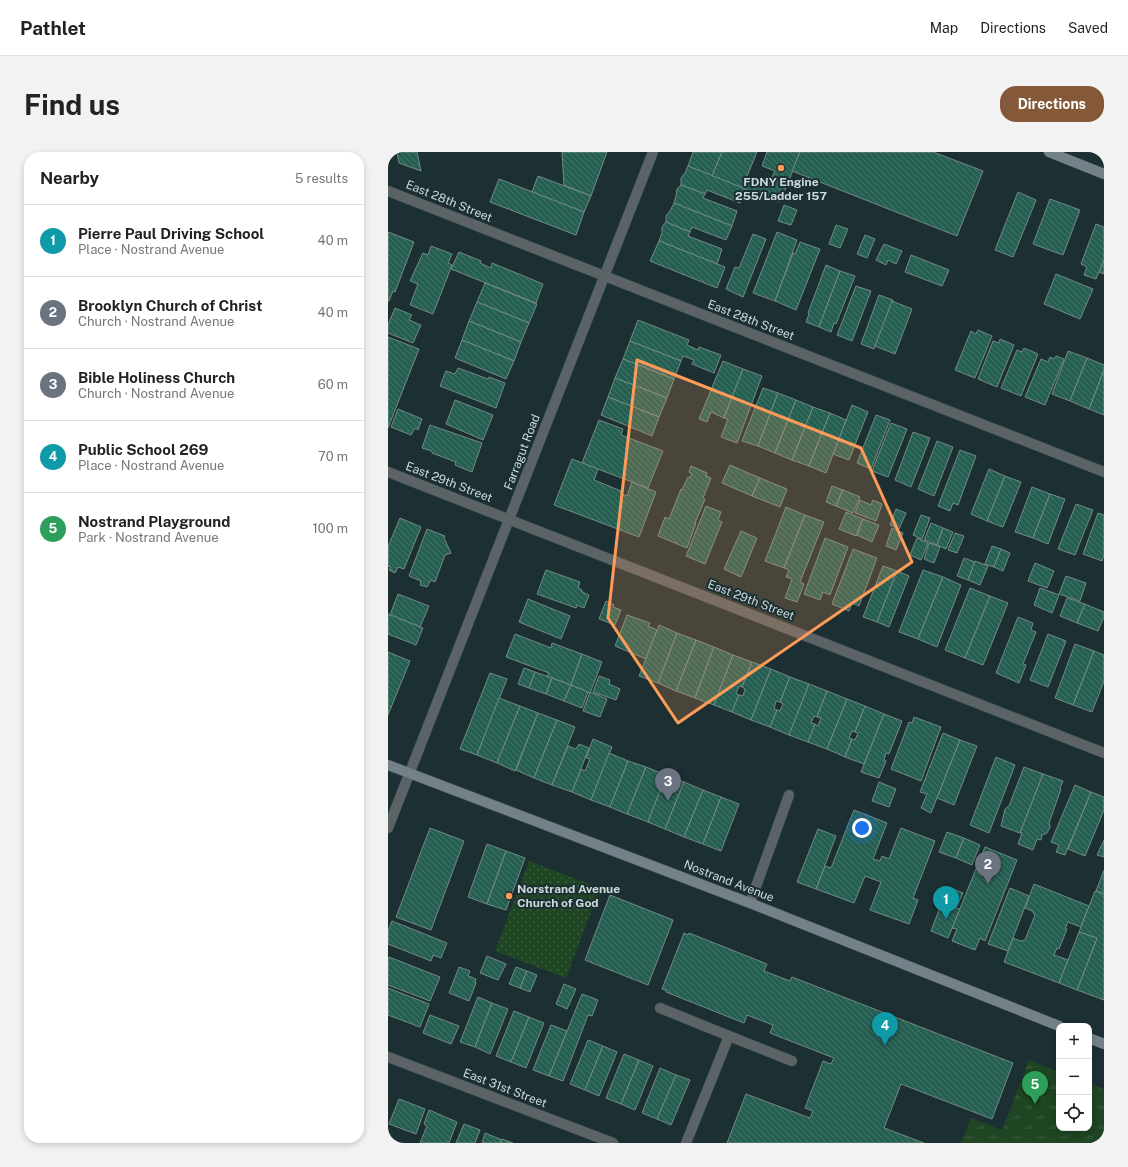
<!DOCTYPE html>
<html lang="en">
<head>
<meta charset="utf-8">
<style>
  body { margin:0; font-family:"Public Sans",sans-serif; background:#f2f2f2; color:#222 }
  .controls { position:absolute; right:12px; bottom:12px; display:grid; overflow:hidden; border-radius:8px; box-shadow:0 2px 6px #0003 }
  .controls button { width:36px; height:36px; display:grid; place-items:center; padding:0; border:0; border-bottom:1px solid #e0e0e0; background:#fff; color:#222; font:20px sans-serif }
  .you { position:absolute; left:474px; top:676px; width:14px; height:14px; margin:-10px; border:3px solid #fff; border-radius:50%; background:#1a73e8; box-shadow:0 0 0 6px #1a73e833 }
  .badge { display:grid; place-items:center; width:26px; height:26px; border-radius:50%; background:#85583a; color:#fff; font-size:13px; font-weight:700 }
  .pin { position:absolute; translate:-50% -33px; filter:drop-shadow(0 1px 2px #0008) }
  .pin::after { content:''; position:absolute; top:21px; width:14px; height:12px; background:inherit; clip-path:polygon(0 0,100% 0,50% 100%) }
  .list { margin:0; padding:0; list-style:none }
  h2 { display:flex; justify-content:space-between; align-items:center; height:52px; margin:0; padding:0 16px; font-size:17px }
  h2 small { font-size:13px; font-weight:400; color:#767676 }
  .list li { display:grid; grid-template-columns:26px 1fr auto; gap:12px; align-items:center; box-sizing:border-box; height:72px; padding:0 16px; border-top:1px solid #e0e0e0 }
  .list b { display:block; font-size:15px; white-space:nowrap }
  .list p { margin:0; font-size:13px; white-space:nowrap; color:#767676 }
  .list em { font-size:13px; font-style:normal; color:#767676 }
  .icon { flex:none; width:22px; height:22px; fill:none; stroke:currentColor; stroke-width:2; stroke-linecap:round; stroke-linejoin:round }
  .map { position:relative; flex:none; width:716px; height:991px; overflow:hidden; border-radius:16px }
  header { display:flex; align-items:center; gap:24px; box-sizing:border-box; height:56px; padding:0 20px; background:#fff; border-bottom:1px solid #e0e0e0 }
  header strong { font-size:19px }
  nav { display:flex; gap:22px; margin-inline-start:auto; font-size:14px }
  .intro { display:flex; align-items:center; justify-content:space-between; box-sizing:border-box; height:96px; padding:0 24px }
  h1 { margin:0; font-size:28px }
  .button { padding:10px 18px; border-radius:16px; background:#85583a; color:#fff; font-size:14px; font-weight:700 }
  main { display:flex; gap:24px; padding:0 24px }
  aside { flex:1; background:#fff; border-radius:16px; box-shadow:0 2px 6px #0003 }
  .map>svg:first-child { display:block }
</style>
</head>
<body>
<header>
<strong>Pathlet</strong>
<nav><a>Map</a><a>Directions</a><a>Saved</a></nav>
</header>
<div class="intro"><h1>Find us</h1><a class="button">Directions</a></div>
<main>
<aside>
<h2>Nearby<small>5 results</small></h2>
<ul class="list">
<li><span class="badge" style="background:#0f9aa8">1</span><div><b>Pierre Paul Driving School</b><p>Place · Nostrand Avenue</p></div><em>40 m</em></li>
<li><span class="badge" style="background:#6b7280">2</span><div><b>Brooklyn Church of Christ</b><p>Church · Nostrand Avenue</p></div><em>40 m</em></li>
<li><span class="badge" style="background:#6b7280">3</span><div><b>Bible Holiness Church</b><p>Church · Nostrand Avenue</p></div><em>60 m</em></li>
<li><span class="badge" style="background:#0f9aa8">4</span><div><b>Public School 269</b><p>Place · Nostrand Avenue</p></div><em>70 m</em></li>
<li><span class="badge" style="background:#2e9e5b">5</span><div><b>Nostrand Playground</b><p>Park · Nostrand Avenue</p></div><em>100 m</em></li>
</ul>
</aside>
<div class="map">
<svg width="716" height="991" viewBox="0 0 716 991">
  <defs>
    <pattern id="grass-dots" width="8" height="8" patternUnits="userSpaceOnUse"><rect width="8" height="8" fill="#1f4522"/><path d="M2 2h.1M6 6h.1" fill="none" stroke="#3e5f42" stroke-width="1.8" stroke-linecap="round"/></pattern>
    <pattern id="park-tufts" width="24" height="20" patternUnits="userSpaceOnUse"><rect width="24" height="20" fill="#1f4522"/><path d="M3 7l-1-3M5 7V3M7 7l1-3M15 17l-1-3M17 17v-4M19 17l1-3" fill="none" stroke="#3e5f42"/></pattern>
    <pattern id="building-back-hatch" width="6" height="6" patternUnits="userSpaceOnUse"><rect width="6" height="6" fill="#245f52"/><path d="M-1 5l2 2M0 0l6 6M5-1l2 2" fill="none" stroke="#43756a"/></pattern>
  </defs>
  <rect width="100%" height="100%" fill="#1c3033"/>
  <!-- grass -->
  <path fill="url(#grass-dots)" d="M141,709L212,736L178,826L107,799Z"/>
  <!-- park -->
  <path fill="url(#park-tufts)" d="M641,908L671,920V976H701V931L716,937V991H573L583,966L614,978Z"/>
  <!-- building -->
  <g fill="url(#building-back-hatch)" stroke="#748a83">
    <path d="M9,0H29L33,19L11,11Z"/>
    <path d="M174,0H219L203,44L176,33Z"/>
    <path d="M305,0H334L324,24L300,14Z"/>
    <path d="M334,0H369L354,36L324,24Z"/>
    <path d="M379,0H412L400,31L384,25L387,19L374,14Z"/>
    <path d="M412,0H545L595,19L569,84L404,19Z"/>
    <path d="M300,14L358,37L352,51L319,38L317,42L293,33V26L297,21Z"/>
    <path d="M150,24L203,44L196,60L144,40Z"/>
    <path d="M359,24L381,32L384,25L400,31L392,50L354,36Z"/>
    <path d="M111,27L196,60L188,83L102,50Z"/>
    <path d="M293,33L317,42L315,46L349,59L344,74L286,51L288,44L289,37Z"/>
    <path d="M630,40L648,48L625,105L607,98Z"/>
    <path d="M662,47L692,58L675,103L645,92Z"/>
    <path d="M286,51L344,74L338,88L304,75L302,80L278,70V64L282,59Z"/>
    <path d="M396,53L409,58L403,73L390,69Z"/>
    <path d="M278,70L302,80L300,84L334,97L329,112L271,89L274,81V75Z"/>
    <path d="M708,72L716,75V108L708,127L696,123L699,115L693,112Z"/>
    <path d="M448,73L460,77L452,96L441,92Z"/>
    <path d="M0,80L26,90L7,140L5,139L1,149H0Z"/>
    <path d="M389,80L409,88L387,149L365,141Z"/>
    <path d="M365,82L378,87L355,145L338,137L347,115L351,116Z"/>
    <path d="M477,83L487,87L479,106L469,102Z"/>
    <path d="M271,89L337,115L329,136L262,109Z"/>
    <path d="M412,90L432,97L408,158L387,149L405,101L407,102Z"/>
    <path d="M496,92L514,99L508,112L500,108L498,113L488,108Z"/>
    <path d="M43,94L64,102L60,111L64,113L45,162L22,153L30,132L22,129L35,101L40,103Z"/>
    <path d="M71,100L93,109L92,111L103,116L104,111L155,132L148,151L63,117Z"/>
    <path d="M523,103L561,118L554,134L517,120Z"/>
    <path d="M716,108V122L711,120Z"/>
    <path d="M438,113L452,119L431,175L418,170L421,162L420,161Z"/>
    <path d="M452,119L467,124L448,172L446,171L443,180L431,175Z"/>
    <path d="M668,122L705,137L692,167L656,152Z"/>
    <path d="M97,131L149,152L141,171L89,150Z"/>
    <path d="M468,134L483,139L464,189L449,183Z"/>
    <path d="M491,143L505,148L486,197L473,192Z"/>
    <path d="M504,149L524,157L507,202L487,194Z"/>
    <path d="M89,150L141,171L133,190L81,169Z"/>
    <path d="M7,156L24,163L21,168L33,173L25,191L0,181V173Z"/>
    <path d="M250,168L301,188L299,193L310,198L311,195L333,203L326,221L304,212L306,208L295,204L293,209L242,189Z"/>
    <path d="M81,169L133,190L126,209L74,188Z"/>
    <path d="M590,178L604,184L587,226L567,218L583,179L588,182Z"/>
    <path d="M0,185L31,197L0,276Z"/>
    <path d="M612,187L626,193L609,235L590,227L605,189L611,191Z"/>
    <path d="M74,188L126,209L118,227L67,206Z"/>
    <path d="M242,189L293,209L286,227L235,207Z"/>
    <path d="M636,196L650,202L633,244L613,236L629,198L634,200Z"/>
    <path d="M680,199L699,206L682,249L664,242Z"/>
    <path d="M668,204L676,207L657,253L637,245L653,207L660,210L662,205L666,207Z"/>
    <path d="M699,206L716,213V218L701,257L682,249Z"/>
    <path d="M235,207L286,227L279,246L227,226Z"/>
    <path d="M335,209L355,217L336,266L323,260L319,270L311,267Z"/>
    <path d="M70,216L100,227L101,225L117,231L108,256L52,234L58,219L67,222Z"/>
    <path d="M355,217L374,224L349,291L333,285L340,267L336,266Z"/>
    <path d="M716,218V263L701,257Z"/>
    <path d="M227,226L279,246L271,265L220,245Z"/>
    <path d="M375,236L390,241L370,294L354,289Z"/>
    <path d="M390,241L408,248L387,301L370,294Z"/>
    <path d="M220,245L271,265L264,284L213,263Z"/>
    <path d="M67,248L105,263L95,288L58,272Z"/>
    <path d="M408,248L425,255L404,308L387,301Z"/>
    <path d="M464,253L480,260L461,308L445,302Z"/>
    <path d="M425,255L442,261L421,314L404,308Z"/>
    <path d="M10,257L34,267L30,278L27,276L23,283L3,275Z"/>
    <path d="M442,261L458,268L438,321L421,314Z"/>
    <path d="M488,263L502,268L483,317L469,311Z"/>
    <path d="M211,268L235,277L233,283L275,299L260,336L194,311Z"/>
    <path d="M503,271L519,277L500,325L484,319Z"/>
    <path d="M42,273L94,291L84,320L67,313L68,310L44,301V299L34,296Z"/>
    <path d="M525,280L542,286L523,335L507,328Z"/>
    <path d="M549,289L565,295L546,344L530,337Z"/>
    <path d="M572,298L588,304L570,353L565,351L562,359L550,354Z"/>
    <path d="M184,307L210,317L206,328L233,339L232,341L239,344L244,330L268,340L251,385L166,353Z"/>
    <path d="M342,313L372,326L364,344L334,331Z"/>
    <path d="M303,314L319,321L318,324L323,326L315,346L317,347L307,371H308L299,396L270,384L277,365L281,367L293,337L294,338L300,325L302,326L304,322L301,320Z"/>
    <path d="M601,317L617,324L599,369L583,362Z"/>
    <path d="M617,324L633,330L615,375L599,369Z"/>
    <path d="M372,326L399,337L392,355L364,344Z"/>
    <path d="M444,334L455,338L448,354L438,350Z"/>
    <path d="M644,335L662,342L645,386L627,380Z"/>
    <path d="M455,338L472,345L465,361L448,354Z"/>
    <path d="M662,342L677,347L660,392L645,386Z"/>
    <path d="M472,348L483,353L485,348L494,352L488,369L467,361Z"/>
    <path d="M688,352L705,358L687,403L670,397Z"/>
    <path d="M318,354L333,360L330,368L334,370L317,412L298,404Z"/>
    <path d="M398,355L417,363L396,416L377,409Z"/>
    <path d="M508,357L518,361L511,377L502,373Z"/>
    <path d="M458,360L475,367L468,384L451,377Z"/>
    <path d="M710,361L716,363V403L714,409L695,402Z"/>
    <path d="M417,363L436,370L412,430L416,432L409,450L397,446L404,427L398,425L401,418L396,416Z"/>
    <path d="M533,363L542,366L534,387L525,383Z"/>
    <path d="M12,366L33,375L16,417L10,415L7,421L1,418L3,415L0,414V395Z"/>
    <path d="M475,367L491,373L484,390L469,383Z"/>
    <path d="M543,371L555,376L549,393L536,388Z"/>
    <path d="M504,376L515,381L508,398L498,394Z"/>
    <path d="M555,376L565,380L558,397L549,393Z"/>
    <path d="M39,377L57,384L56,386L63,401L57,403L47,430L43,428L39,435L32,433L33,429L21,424Z"/>
    <path d="M353,379L369,386L353,425L336,417Z"/>
    <path d="M567,381L576,384L569,401L560,398Z"/>
    <path d="M437,386L460,395L442,443L435,440L432,448L416,442Z"/>
    <path d="M529,386L540,391L533,408L522,403Z"/>
    <path d="M541,391L552,395L546,411L536,407Z"/>
    <path d="M604,394L613,397L606,415L597,412Z"/>
    <path d="M465,397L489,406L471,454L464,451L461,459L444,452Z"/>
    <path d="M613,397L622,401L615,419L606,415Z"/>
    <path d="M576,406L587,410L580,428L569,424Z"/>
    <path d="M587,409L600,414L592,433L580,428Z"/>
    <path d="M647,411L666,419L659,436L640,429Z"/>
    <path d="M495,414L509,419L489,470L475,465Z"/>
    <path d="M158,418L192,430L190,436L194,438V440L201,443L196,456L189,453L188,456L149,442Z"/>
    <path d="M535,418L555,425L530,487L511,480Z"/>
    <path d="M509,419L521,424L501,475L489,470Z"/>
    <path d="M678,424L698,431L692,449L671,442Z"/>
    <path d="M555,425L573,433L549,495L530,487Z"/>
    <path d="M582,436L602,444L577,506L557,498Z"/>
    <path d="M652,436L671,443L664,461L646,453Z"/>
    <path d="M10,442L41,454L32,475L2,463Z"/>
    <path d="M602,444L620,451L595,513L577,506Z"/>
    <path d="M679,446L697,452L689,471L672,464Z"/>
    <path d="M140,447L182,464L173,487L131,470Z"/>
    <path d="M218,449L226,453L225,455L233,458L227,473L211,467Z"/>
    <path d="M697,452L716,460V465L710,479L689,471Z"/>
    <path d="M0,462L35,476L28,493L0,482Z"/>
    <path d="M239,463L262,471L260,474L269,478L258,507L227,494Z"/>
    <path d="M630,465L645,471L643,478L648,480L635,512L638,513L631,531L608,521Z"/>
    <path d="M271,473L289,481L270,531L251,524Z"/>
    <path d="M289,481L308,488L288,539L270,531Z"/>
    <path d="M127,482L163,496L164,491L194,502L183,533L159,524L161,521L118,505Z"/>
    <path d="M660,482L678,489L660,535L642,528Z"/>
    <path d="M308,488L326,495L307,546L288,539Z"/>
    <path d="M687,492L706,499L685,553L667,546Z"/>
    <path d="M326,495L345,503L326,553L307,546Z"/>
    <path d="M706,499L716,503V529L704,560L685,553Z"/>
    <path d="M0,500L22,509L0,563Z"/>
    <path d="M194,502L214,510L202,541L183,533Z"/>
    <path d="M345,503L364,510L354,535L351,534L348,542L351,543L344,560L326,553Z"/>
    <path d="M364,510L383,517L363,568L344,560L351,543L355,544L357,537L354,535Z"/>
    <path d="M136,516L147,520L141,536L130,532Z"/>
    <path d="M383,517L402,525L392,550L388,549L386,557L389,558L382,575L363,568Z"/>
    <path d="M147,520L164,526L158,542L141,536Z"/>
    <path d="M102,521L119,527L89,603L72,597Z"/>
    <path d="M211,524L222,528L221,532L232,537L228,548L205,540Z"/>
    <path d="M402,525L421,532L401,583L382,575L389,558L392,559L395,552L392,550Z"/>
    <path d="M164,526L183,533L176,549L158,542Z"/>
    <path d="M421,532L439,539L429,565L426,564L423,571L427,572L420,590L401,583Z"/>
    <path d="M183,533L200,540L194,556L176,549Z"/>
    <path d="M439,539L459,547L439,597L420,590L427,572L430,574L433,566L429,565Z"/>
    <path d="M202,540L219,547L212,565L195,559Z"/>
    <path d="M111,546L132,554L109,611L89,603Z"/>
    <path d="M459,547L477,554L467,580L464,579L461,586L464,587L457,605L439,597Z"/>
    <path d="M132,554L150,561L127,619L109,611Z"/>
    <path d="M477,554L496,562L476,612L457,605L464,587L467,588L470,581L467,580Z"/>
    <path d="M150,561L169,568L146,626L128,618Z"/>
    <path d="M496,562L514,569L501,602L498,601L496,608L498,609L491,626L473,620Z"/>
    <path d="M526,565L553,575L533,629L503,617L521,570L524,571Z"/>
    <path d="M169,568L187,575L164,633L146,626Z"/>
    <path d="M555,581L572,588L543,661L533,656L539,642L532,640Z"/>
    <path d="M205,587L224,595L203,648L184,640L193,617L197,619L202,607L198,606Z"/>
    <path d="M572,588L589,594L566,653L549,646Z"/>
    <path d="M191,592L201,596L184,640L164,633L180,594L188,597Z"/>
    <path d="M221,601L240,609L222,655L203,648Z"/>
    <path d="M608,605L627,613L601,681L582,673Z"/>
    <path d="M240,609L258,615L239,662L222,655Z"/>
    <path d="M258,615L278,623L260,670L239,662Z"/>
    <path d="M636,615L655,622L632,681L613,674L617,657L621,654Z"/>
    <path d="M655,622L675,629L672,636L673,637L661,671L662,675L659,681L654,683L653,688L649,687L645,698L630,692L634,681H632Z"/>
    <path d="M278,623L296,630L277,677L260,670Z"/>
    <path d="M296,630L315,638L296,685L277,677Z"/>
    <path d="M491,630L508,637L501,655L484,649Z"/>
    <path d="M687,633L703,640L677,703L668,700L671,693L663,690Z"/>
    <path d="M315,638L333,645L315,692L296,685Z"/>
    <path d="M703,640L716,645V658L697,704L680,697Z"/>
    <path d="M333,645L351,652L333,699L315,692Z"/>
    <path d="M466,658L499,671L485,707L492,709L494,704L501,707L513,676L547,689L525,746L530,748L521,772L482,758L493,730L477,724L466,751L428,737L437,714L443,716Z"/>
    <path d="M42,676L76,689L43,778L8,765Z"/>
    <path d="M430,677L448,684L428,737L409,730Z"/>
    <path d="M559,680L576,686L568,706L551,700Z"/>
    <path d="M576,686L592,693L584,713L568,706Z"/>
    <path d="M716,688V705L709,703Z"/>
    <path d="M99,692L118,699L99,752L80,745Z"/>
    <path d="M597,695L629,708L597,789L592,786L587,798L564,789L569,777L564,776Z"/>
    <path d="M118,699L137,706L118,758L99,752Z"/>
    <path d="M716,718V742L708,739Z"/>
    <path d="M646,732L701,754L693,775L680,770L677,777H679L671,797L669,796L666,803L680,808L671,831L616,810L625,786L632,789L637,788L647,763L644,759L637,756Z"/>
    <path d="M560,735L575,741L568,756L572,757L560,786L543,779Z"/>
    <path d="M622,736L641,744L620,799L600,792Z"/>
    <path d="M707,739L716,742V848L689,838L709,786L691,780Z"/>
    <path d="M222,743L285,768L260,833L197,808Z"/>
    <path d="M4,769L59,791L53,806L45,803L43,809L0,792V779Z"/>
    <path d="M691,780L709,786L689,838L671,831Z"/>
    <path d="M296,781L300,783L301,781L379,812L376,819L402,829L404,825L625,911L604,967L513,932L496,976L536,991H339L358,942L422,966L425,959L417,956L435,909L443,912L446,906L382,881L385,873L359,863L356,871L278,840V838L274,837Z"/>
    <path d="M99,804L118,812L110,828L92,821Z"/>
    <path d="M1,805L52,825L42,849L0,833V809Z"/>
    <path d="M71,815L82,819L80,824L88,827L87,830L88,831L81,849L61,841Z"/>
    <path d="M128,815L139,819L132,836L121,832Z"/>
    <path d="M139,819L149,823L142,840L132,836Z"/>
    <path d="M176,832L188,837L179,857L168,852Z"/>
    <path d="M0,836L41,852L32,875L0,863Z"/>
    <path d="M194,842L210,848L204,864L200,863L175,929L161,924Z"/>
    <path d="M90,845L104,851L87,895L72,890Z"/>
    <path d="M104,851L120,857L102,902L87,895Z"/>
    <path d="M126,859L141,865L123,910L108,904Z"/>
    <path d="M42,863L71,874L63,892L35,881Z"/>
    <path d="M141,865L156,871L138,916L123,910Z"/>
    <path d="M163,873L179,879L161,924L145,918Z"/>
    <path d="M200,888L215,894L197,938L182,932Z"/>
    <path d="M215,894L229,900L211,944L197,938Z"/>
    <path d="M236,902L251,908L233,952L218,946Z"/>
    <path d="M251,908L265,914L247,958L233,952Z"/>
    <path d="M272,916L288,923L269,967L254,961Z"/>
    <path d="M288,923L302,928L283,973L269,967Z"/>
    <path d="M11,947L37,957L28,982L1,972Z"/>
    <path d="M41,958L69,970L61,991H32L39,974L36,972Z"/>
    <path d="M76,972L92,978L87,991H68Z"/>
    <path d="M97,981L114,988L112,991H94Z"/>
    <path d="M114,987L125,991H112Z"/>
  </g>
  <g fill="none" stroke-linecap="round" stroke-linejoin="round">
    <defs>
      <g id="service">
        <path d="M362,751L401,643"/>
        <path d="M272,856L341,884"/>
        <path d="M298,991L341,884L404,909"/>
      </g>
      <g id="minor">
        <path d="M0,39L716,320"/>
        <path d="M0,320L716,601"/>
        <path d="M0,676L265,0"/>
        <path d="M0,905L225,991"/>
      </g>
      <g id="secondary">
        <path d="M661,0L716,22"/>
        <path d="M0,613L362,751L671,874"/>
        <path d="M701,886L716,892"/>
      </g>
    </defs>
    <!-- service casing -->
    <use href="#service" stroke="#384b4e" stroke-width="11"/>
    <!-- minor casing -->
    <use href="#minor" stroke="#384b4e" stroke-width="11"/>
    <!-- secondary casing -->
    <use href="#secondary" stroke="#384b4e" stroke-width="11"/>
    <!-- service -->
    <use href="#service" stroke="#5b6367" stroke-width="10"/>
    <!-- minor -->
    <use href="#minor" stroke="#5b6367" stroke-width="10"/>
    <!-- secondary -->
    <use href="#secondary" stroke="#758189" stroke-width="10"/>
  </g>
  <!-- marked area -->
  <path fill="#fe9b58" fill-opacity="0.2" stroke="#fe9b58" stroke-width="3" stroke-linejoin="round" d="M249,208L473,296L524,410L290,571L220,466Z"/>
  <!-- markers -->
  <g fill="#fe9b58" stroke="#1c3033" stroke-width="1.5">
    <circle cx="393" cy="16" r="4"/>
    <circle cx="121" cy="744" r="4"/>
  </g>
  <g text-anchor="middle" stroke-width="4" stroke-linejoin="round" paint-order="stroke">
    <!-- poi labels -->
    <g font-size="12" font-weight="bold" fill="#cddadb" stroke="#1c3033">
      <text x="393" y="34">FDNY Engine<tspan x="393" dy="14">255/Ladder 157</tspan></text>
      <text x="129" y="741" text-anchor="start">Norstrand Avenue<tspan x="129" dy="14">Church of God</tspan></text>
    </g>
    <!-- street labels -->
    <g font-size="12" fill="#cddadb" stroke="#1c3033">
      <text transform="translate(61 49) rotate(22)" y="4">East 28th Street</text>
      <text transform="translate(363 168) rotate(21)" y="4">East 28th Street</text>
      <text transform="translate(134 300) rotate(-69)" y="4">Farragut Road</text>
      <text transform="translate(61 330) rotate(21)" y="4">East 29th Street</text>
      <text transform="translate(363 448) rotate(21)" y="4">East 29th Street</text>
      <text transform="translate(341 729) rotate(21)" y="4">Nostrand Avenue</text>
      <text transform="translate(117 936) rotate(21)" y="4">East 31st Street</text>
    </g>
  </g>
</svg>
<div class="controls">
<button>+</button>
<button>−</button>
<button><svg class="icon" aria-label="locate" viewBox="0 0 24 24"><circle cx="12" cy="12" r="6"/><path d="M12 2v4M12 18v4M2 12h4M18 12h4"/></svg></button>
</div>
<div class="you"></div>
<div class="pin badge" style="left:558px;top:767px;background:#0f9aa8">1</div>
<div class="pin badge" style="left:600px;top:732px;background:#6b7280">2</div>
<div class="pin badge" style="left:280px;top:649px;background:#6b7280">3</div>
<div class="pin badge" style="left:497px;top:893px;background:#0f9aa8">4</div>
<div class="pin badge" style="left:647px;top:952px;background:#2e9e5b">5</div>
</div>
</main>
</body>
</html>
